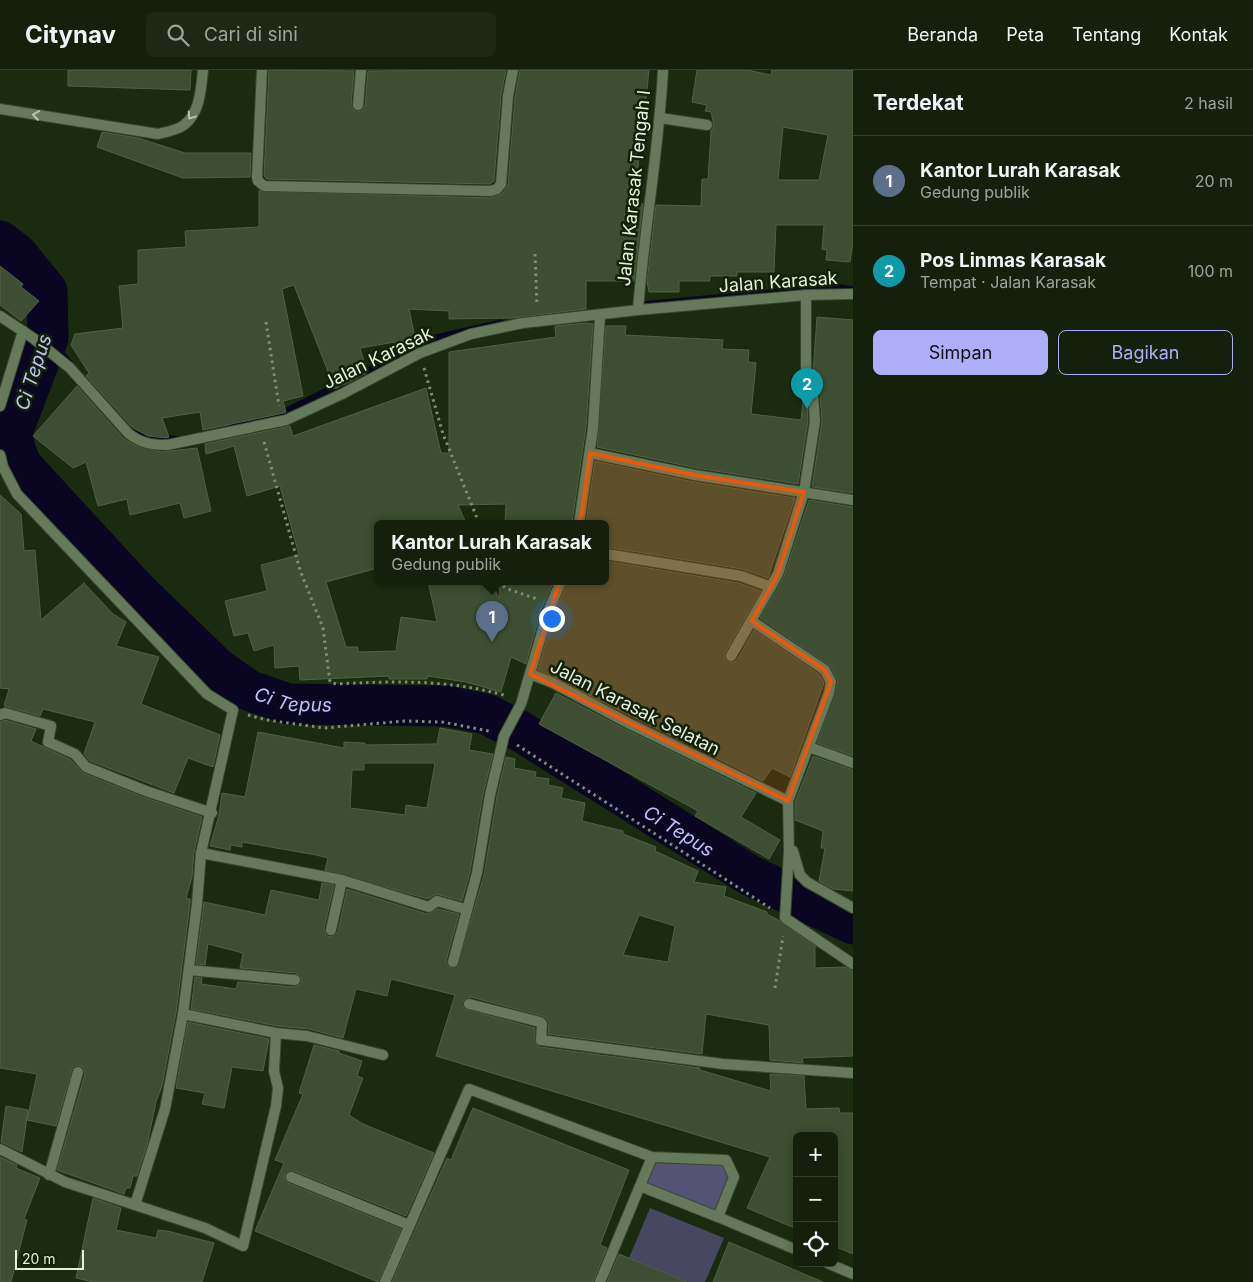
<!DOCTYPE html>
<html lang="id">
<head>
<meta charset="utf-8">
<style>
  body { margin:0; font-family:Inter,sans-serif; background:#1d2815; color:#f1f3f6 }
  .controls { position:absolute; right:15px; bottom:15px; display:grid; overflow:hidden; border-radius:8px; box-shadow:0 2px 12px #0003 }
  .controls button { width:45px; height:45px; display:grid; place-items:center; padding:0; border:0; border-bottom:1px solid #333e2d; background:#14200c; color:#f1f3f6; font:25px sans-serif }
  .scale { position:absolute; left:15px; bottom:12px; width:69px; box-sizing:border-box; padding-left:5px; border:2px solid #e6f0e0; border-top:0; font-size:14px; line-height:18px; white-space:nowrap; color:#e6f0e0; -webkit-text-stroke:4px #122107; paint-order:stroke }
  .you { position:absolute; left:551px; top:548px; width:18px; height:18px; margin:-12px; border:4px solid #fff; border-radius:50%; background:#1a73e8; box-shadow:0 0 0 8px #1a73e833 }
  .badge { display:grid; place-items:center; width:32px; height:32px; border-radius:50%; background:#afaefa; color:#fff; font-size:16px; font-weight:700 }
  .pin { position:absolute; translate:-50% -41px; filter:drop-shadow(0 1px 2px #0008) }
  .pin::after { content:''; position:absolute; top:26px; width:18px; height:15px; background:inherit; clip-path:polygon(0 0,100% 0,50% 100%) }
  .popup { position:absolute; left:374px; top:450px; width:235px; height:65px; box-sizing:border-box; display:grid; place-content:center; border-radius:8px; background:#14200c; filter:drop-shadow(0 1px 4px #0005); font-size:16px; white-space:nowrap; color:#9da39d }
  .popup b { font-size:19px; color:#f1f3f6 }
  .popup::after { content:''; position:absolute; left:50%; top:100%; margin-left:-10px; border:10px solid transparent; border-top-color:#14200c }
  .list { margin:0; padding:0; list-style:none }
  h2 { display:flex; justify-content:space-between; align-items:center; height:65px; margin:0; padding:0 20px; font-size:21px }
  h2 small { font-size:16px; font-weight:400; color:#9da39d }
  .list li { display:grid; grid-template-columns:32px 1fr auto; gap:15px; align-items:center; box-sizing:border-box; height:90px; padding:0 20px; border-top:1px solid #333e2d }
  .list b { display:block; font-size:19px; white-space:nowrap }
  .list p { margin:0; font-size:16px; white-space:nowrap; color:#9da39d }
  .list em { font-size:16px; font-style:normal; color:#9da39d }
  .actions { display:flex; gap:10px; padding:15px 20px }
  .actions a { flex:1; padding:11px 0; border:1px solid #afaefa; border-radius:8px; text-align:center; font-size:18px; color:#afaefa }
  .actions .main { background:#afaefa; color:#111 }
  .icon { flex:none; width:28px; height:28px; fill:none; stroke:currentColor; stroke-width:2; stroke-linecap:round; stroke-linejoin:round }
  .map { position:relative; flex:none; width:853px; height:1212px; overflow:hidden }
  header { display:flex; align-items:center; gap:30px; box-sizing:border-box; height:70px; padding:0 25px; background:#14200c; border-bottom:1px solid #333e2d }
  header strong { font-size:24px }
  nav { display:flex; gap:28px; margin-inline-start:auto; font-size:18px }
  .search { width:350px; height:45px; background:#1d2815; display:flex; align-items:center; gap:12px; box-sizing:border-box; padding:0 18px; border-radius:8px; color:#9da39d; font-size:19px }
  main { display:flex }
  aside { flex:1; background:#14200c }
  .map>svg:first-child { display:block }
</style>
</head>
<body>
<header>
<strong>Citynav</strong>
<div class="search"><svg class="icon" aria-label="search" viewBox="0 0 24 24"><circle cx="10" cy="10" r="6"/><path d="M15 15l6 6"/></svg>Cari di sini</div>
<nav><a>Beranda</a><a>Peta</a><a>Tentang</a><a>Kontak</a></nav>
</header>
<main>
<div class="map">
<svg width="853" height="1212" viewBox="0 0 853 1212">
  <rect width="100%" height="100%" fill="#1b2b10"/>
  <!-- green -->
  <path fill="#474762" d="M650,1138L724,1168L705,1212H688L629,1188Z"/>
  <!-- forest -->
  <path fill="#545375" d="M656,1092L723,1095L729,1107L715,1140L647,1113Z"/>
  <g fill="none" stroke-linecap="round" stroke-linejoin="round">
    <!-- stream -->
    <g stroke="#0a0621" stroke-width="7">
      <path d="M640,235L836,217L853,220"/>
      <path d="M48,268L70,294"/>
      <path d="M360,305L427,270L501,253"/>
      <path d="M233,357L285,342L341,314"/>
      <path d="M132,361L135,364L179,370"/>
    </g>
    <!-- river -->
    <path stroke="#0a0621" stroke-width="41" id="s1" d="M0,171L17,184L47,221L48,268L13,360L14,376L21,395L137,521L217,598L248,620L288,634L447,636L486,644L520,661L751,806L853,854"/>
  </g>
  <!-- building -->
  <g fill="#3d4e32" stroke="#506145" fill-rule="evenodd">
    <path d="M68,0H191L190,20L68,16Z"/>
    <path d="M269,0L354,1L351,35L354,40L358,42L365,36L368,1L506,0L501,25L494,111L490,114L267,109L264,106Z"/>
    <path d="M520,0H649L644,47L649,48L646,73H640L637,110H640L638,134H643L634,211H586V239L513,248L449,249V241L409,239L417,277L400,286L395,272L360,278L367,303L335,319L294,215L282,219L303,326L283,331L286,342L284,343L203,360L200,342L162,348L169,367L166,368L148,366L133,358L86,306L89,303L71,275L75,264L123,258L119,216L138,214V180L186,177L185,161L259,157V121L491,128L502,124L508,115L515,27Z"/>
    <path d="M697,0H747L771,5L772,0H853V171L850,192L826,190L827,180L822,179L824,155H776L774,202H737V206H710V211H679V222H649L647,211L656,135L701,136L702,109H708L711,61L714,56L711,42L705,41L707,35L692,32ZM783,57L828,65L819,110H778Z"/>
    <path d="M102,62L138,68L185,83H251L250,107L183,108L97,77Z"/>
    <path d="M0,196L23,214L21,217L39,231L21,251L0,235Z"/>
    <path d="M817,247L853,250V423L812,417L822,351L820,325L813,302Z"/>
    <path d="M586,253L593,254L586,357L572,453H505L506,434L458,435L466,453H378V498L326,512L346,577H358V582L396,581L401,547L437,552L428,511H491L499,529L500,511H554L541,540L526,594L511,587L501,622L466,612L428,606L427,609H389V606L300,610L299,596L275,598L274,575L254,581L248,563L234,566L225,531L267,521L261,495L299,485L280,416L247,426L234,376L206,384L205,374L290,356L293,366L426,318L441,383H449V282L556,267L555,256Z"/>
    <path d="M606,256H626L625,265L723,270L722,279L749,280L748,292L756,293L751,344L801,350L803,332H807L808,351L798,414L696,398L597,377Z"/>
    <path d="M77,316L123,368L134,375L161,382L197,378L211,441L184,448L180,433L130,445L127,429L98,436L86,392L73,398L33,366Z"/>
    <path d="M595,391L694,412L795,428L768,508L742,499L606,477V453H586Z"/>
    <path d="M0,425L21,444L24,481L35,480L41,550L84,513L113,544L126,552L116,576L159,587L141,634L220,665L213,697L188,688L174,723L90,691L84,684L95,652L43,639L40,646L4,636L9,619L0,618Z"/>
    <path d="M809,430L853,437V686L817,673L838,613L831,597L760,548L784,506Z"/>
    <path d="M606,491L739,513L761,521L725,583V590L732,593L737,590L754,560L820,605L824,613L790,707L772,698L763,711L538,600L554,544L568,511H606Z"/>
    <path d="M556,623L625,659L756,723L741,747L780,770L769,789L695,746L698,741L539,654Z"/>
    <path d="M5,650L36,659L31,671L71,690L83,703L143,727L202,747L194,782L192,807L186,828L190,829V833L176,943L162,1016L156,1032L147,1075L137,1106H133L130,1118H126L124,1124L57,1100L85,1004L83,997L77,995L72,1000L56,1056L27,1050L37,1004L0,998V652Z"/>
    <path d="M440,658L472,664L469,680L493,684L483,724L470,802L462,831L436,824L428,829L325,800L328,788L316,785L242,772V777L231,775L230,780L210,776L219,745L222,723L245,727L258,662L344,678V672L365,673V675L437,674ZM364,693H435L427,738L406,735L405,745L350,738L352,700H364Z"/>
    <path d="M813,686L853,700V821L833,819L819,811L825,778H821L823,761L795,750V732Z"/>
    <path d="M506,687L515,689L514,698L536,702L535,707L549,709L548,715L563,718L561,728L585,733L582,751L623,761V764L656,777L655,781L698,801L694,812L726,817L724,826L767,842V844L778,850L815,876V898L845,897L853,901V986L802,988L803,993L770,990L769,955L706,944L702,984L548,964L549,952L542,946L471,927L464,930V939L535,958V972L540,977L700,998V1000L771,1021L770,1004L804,1006L806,1039L839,1038L840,1043H853V1184L834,1176V1066H797V1159L747,1138L770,1087L436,986L455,925L391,909L387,926L356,919L343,968L309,959L277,956L191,939L195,907L202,908L201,914L236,919L238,912L294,917L301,914V908L296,903L240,898L243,883L208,874L205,895L196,894L204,832L265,845L271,820L319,830L322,813L334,815L324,859L326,865L330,867L338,862L347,819L427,844L438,839L459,844L446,891L449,897H457L484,805L497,726ZM639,845L675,856L668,892L623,885Z"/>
    <path d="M188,952L269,969L263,1001L232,997L224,1038L202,1034L205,1023L176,1018Z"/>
    <path d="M314,975L339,981V983L362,991L357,1006L363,1008L349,1045L363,1054L434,1083L406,1146L294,1101L285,1104L284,1108L288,1113L401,1159L378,1212L255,1161L284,1093L275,1090L303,1024L299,1023Z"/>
    <path d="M6,1036L28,1040L22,1082L1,1072Z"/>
    <path d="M473,1038L629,1100L600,1175L607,1178L593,1212H392L447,1088L451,1090Z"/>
    <path d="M0,1087L17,1095L16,1098L40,1108L24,1149L27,1150L11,1212H0Z"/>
    <path d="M93,1128L121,1138L116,1160L156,1168L158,1160L167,1161L214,1173L202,1212H94L76,1208Z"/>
    <path d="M729,1172L823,1212H713Z"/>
    <path d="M619,1184L687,1212H607Z"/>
  </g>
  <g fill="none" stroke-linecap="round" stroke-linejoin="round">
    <defs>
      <path id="service" d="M0,39L158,64C166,62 178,60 184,55C200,43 201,19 203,0"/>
      <g id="minor">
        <path d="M262,0L257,107L258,111L264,116L491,121L497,119L501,114L508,26L513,0"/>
        <path d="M358,35L361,0"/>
        <path d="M660,48L707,55"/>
        <path d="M638,240C644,160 659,80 663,0"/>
        <path d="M0,246L33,268L70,298L128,363C140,373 151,375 167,375L286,350L342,324L420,283L471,264L523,253L638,240L806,225L853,224"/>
        <path d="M0,336L23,261"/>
        <path d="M590,383L695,405L853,430"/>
        <path d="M0,385L3,397L17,424L207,624L233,640L201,783L197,834L183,944L165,1039L135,1135"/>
        <path d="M579,453L593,358L600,246"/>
        <path d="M606,484L741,506L771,517"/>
        <path d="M752,551L825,600L831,612L829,623L788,731L789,781L785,848L853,894"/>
        <path d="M731,586L778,504L804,422L815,351L813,326L806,303V225"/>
        <path d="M530,604L553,613L628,653L788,731"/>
        <path d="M0,645L5,643L51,656L48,672L75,684L86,697L146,721L212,743"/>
        <path d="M809,677L853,693"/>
        <path d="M789,781H793L800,805L807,812L853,838"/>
        <path d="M201,783L342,810L429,837L437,831L465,839"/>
        <path d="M331,860L342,810"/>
        <path d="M453,892L477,803L490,725L504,666L521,634L548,542L561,511"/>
        <path d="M189,900L295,910"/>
        <path d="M469,934L540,952L542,954L541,970L723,994L853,1003"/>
        <path d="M183,944L276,963L307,966L383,985"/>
        <path d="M0,1079L65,1112L205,1158L243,1176L276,1036L278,1018L274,1001L276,963"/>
        <path d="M49,1105L78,1002"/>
        <path d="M291,1107L409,1155"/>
        <path d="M718,1147L797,1180"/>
        <path d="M827,1193L853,1204"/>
        <path d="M385,1212L469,1019L652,1087L726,1090L734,1107L718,1147L640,1116L652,1087"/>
        <path d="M600,1212L640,1116"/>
      </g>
    </defs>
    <!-- service casing -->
    <use href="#service" stroke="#37472d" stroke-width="12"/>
    <!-- minor casing -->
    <use href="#minor" stroke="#37472d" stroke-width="12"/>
    <!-- path -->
    <g stroke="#808d78" stroke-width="3" stroke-dasharray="2.5 4" stroke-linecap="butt">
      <path d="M535,184L537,236"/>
      <path d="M266,252L279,336"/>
      <path d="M424,298L443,364L479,453"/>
      <path d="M264,372L300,500L323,558L330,612L336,614C396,611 448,609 507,626"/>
      <path d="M499,511L505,518L537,529"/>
      <path d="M248,645L267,650L324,658L405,651L442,652L489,661"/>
      <path d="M517,675L770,838"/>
      <path d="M775,918L783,866"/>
    </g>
    <!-- service -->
    <use href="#service" stroke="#66795a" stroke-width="10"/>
    <!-- minor -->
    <use href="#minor" stroke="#66795a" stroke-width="10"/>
  </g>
  <!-- one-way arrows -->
  <defs><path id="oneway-chevron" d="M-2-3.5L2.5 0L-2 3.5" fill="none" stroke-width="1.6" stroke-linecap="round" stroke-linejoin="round" transform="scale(1.25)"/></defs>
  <g stroke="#b9c6b1">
    <use href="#oneway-chevron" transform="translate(36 45) rotate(-171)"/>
    <use href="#oneway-chevron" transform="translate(191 46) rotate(124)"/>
  </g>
  <!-- marked area -->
  <path fill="#e8590c" fill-opacity="0.2" stroke="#e8590c" stroke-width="4" stroke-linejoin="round" d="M590,383L695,405L804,422L778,504L752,551L825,600L831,612L788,731L530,604L582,442Z"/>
  <g text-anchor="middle" stroke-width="5" stroke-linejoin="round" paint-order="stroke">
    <!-- street labels -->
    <g font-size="18" fill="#e6f0e0" stroke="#122107">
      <text transform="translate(634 118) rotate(-84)" y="6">Jalan Karasak Tengah I</text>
      <text transform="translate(778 212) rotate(-4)" y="6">Jalan Karasak</text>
      <text transform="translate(378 288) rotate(-26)" y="6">Jalan Karasak</text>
      <text transform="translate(635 638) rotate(27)" y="6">Jalan Karasak Selatan</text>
    </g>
    <!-- water labels -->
    <g font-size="19" font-style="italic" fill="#c1c1fd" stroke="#122107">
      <text transform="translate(33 302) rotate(-72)" y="7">Ci Tepus</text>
      <text dy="7" stroke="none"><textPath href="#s1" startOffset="618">Ci Tepus</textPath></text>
      <text dy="7" stroke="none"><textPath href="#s1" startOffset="1038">Ci Tepus</textPath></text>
    </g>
  </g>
</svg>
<div class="controls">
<button>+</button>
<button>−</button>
<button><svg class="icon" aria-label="locate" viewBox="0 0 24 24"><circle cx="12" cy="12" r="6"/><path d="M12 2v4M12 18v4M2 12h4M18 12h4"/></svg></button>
</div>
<div class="scale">20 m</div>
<div class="you"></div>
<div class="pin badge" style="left:492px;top:572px;background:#5c6f8a">1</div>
<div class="popup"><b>Kantor Lurah Karasak</b>Gedung publik</div>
<div class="pin badge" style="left:807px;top:339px;background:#0f9aa8">2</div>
</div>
<aside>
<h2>Terdekat<small>2 hasil</small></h2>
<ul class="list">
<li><span class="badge" style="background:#5c6f8a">1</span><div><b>Kantor Lurah Karasak</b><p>Gedung publik</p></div><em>20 m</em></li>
<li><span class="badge" style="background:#0f9aa8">2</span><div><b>Pos Linmas Karasak</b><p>Tempat · Jalan Karasak</p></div><em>100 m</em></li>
</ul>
<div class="actions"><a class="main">Simpan</a><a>Bagikan</a></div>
</aside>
</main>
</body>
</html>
